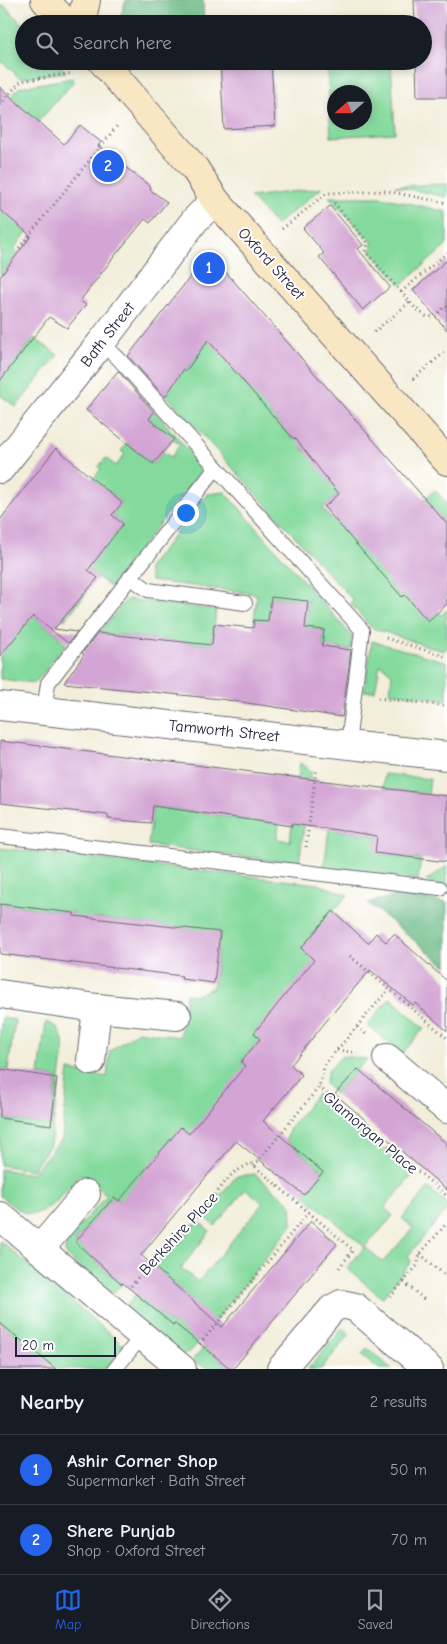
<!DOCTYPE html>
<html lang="en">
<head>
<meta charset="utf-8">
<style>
  body { margin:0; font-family:"Comic Neue",sans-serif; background:#242831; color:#f1f3f6 }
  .compass { position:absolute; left:327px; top:85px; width:45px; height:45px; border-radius:50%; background:#171b24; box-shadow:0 2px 8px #0003; rotate:249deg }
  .scale { position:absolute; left:15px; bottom:12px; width:101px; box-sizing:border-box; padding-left:5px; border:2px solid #22223b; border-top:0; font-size:14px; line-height:18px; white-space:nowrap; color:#22223b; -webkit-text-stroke:4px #fff; paint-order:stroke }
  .you { position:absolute; left:185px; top:512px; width:18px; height:18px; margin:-12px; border:4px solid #fff; border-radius:50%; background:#1a73e8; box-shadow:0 0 0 8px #1a73e833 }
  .badge { display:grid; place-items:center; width:32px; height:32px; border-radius:50%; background:#2563eb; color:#fff; font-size:16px; font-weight:700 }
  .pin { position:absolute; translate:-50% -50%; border:2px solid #fff; box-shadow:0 1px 5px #0006 }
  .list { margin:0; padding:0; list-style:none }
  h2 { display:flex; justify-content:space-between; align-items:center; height:65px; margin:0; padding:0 20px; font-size:21px }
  h2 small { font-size:16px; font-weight:400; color:#9ea1a6 }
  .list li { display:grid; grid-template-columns:32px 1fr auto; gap:15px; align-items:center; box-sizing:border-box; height:70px; padding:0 20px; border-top:1px solid #363941 }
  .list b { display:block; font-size:19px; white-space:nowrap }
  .list p { margin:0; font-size:16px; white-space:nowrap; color:#9ea1a6 }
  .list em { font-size:16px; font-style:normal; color:#9ea1a6 }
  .icon { flex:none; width:28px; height:28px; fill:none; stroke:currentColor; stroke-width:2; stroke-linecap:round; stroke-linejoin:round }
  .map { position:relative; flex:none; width:447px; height:1369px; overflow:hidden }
  .search { position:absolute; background:#171b24; box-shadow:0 2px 8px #0003; left:15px; right:15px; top:15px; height:55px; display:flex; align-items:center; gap:12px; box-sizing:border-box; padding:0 18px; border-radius:28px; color:#9ea1a6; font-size:19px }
  .sheet { height:205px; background:#171b24 }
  nav { display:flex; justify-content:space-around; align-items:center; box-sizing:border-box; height:70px; border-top:1px solid #363941; background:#171b24; font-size:14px; color:#9ea1a6 }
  nav a { display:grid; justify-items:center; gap:2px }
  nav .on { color:#2563eb }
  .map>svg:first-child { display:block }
</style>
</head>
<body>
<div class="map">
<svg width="447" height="1369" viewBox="0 0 447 1369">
  <rect width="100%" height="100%" fill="#fff"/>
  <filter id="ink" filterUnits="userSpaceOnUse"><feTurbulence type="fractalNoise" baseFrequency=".02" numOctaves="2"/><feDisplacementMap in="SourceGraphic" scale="10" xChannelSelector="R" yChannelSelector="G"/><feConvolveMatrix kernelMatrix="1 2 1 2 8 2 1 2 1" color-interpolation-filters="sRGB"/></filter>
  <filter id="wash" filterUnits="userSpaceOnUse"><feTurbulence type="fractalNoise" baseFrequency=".0096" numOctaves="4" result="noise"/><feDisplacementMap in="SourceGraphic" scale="20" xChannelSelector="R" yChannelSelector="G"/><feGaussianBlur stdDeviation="1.12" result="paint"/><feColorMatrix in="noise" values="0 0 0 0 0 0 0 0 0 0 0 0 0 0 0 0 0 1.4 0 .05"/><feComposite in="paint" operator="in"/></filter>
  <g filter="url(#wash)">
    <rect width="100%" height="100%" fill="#f2eeda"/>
    <!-- green -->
    <g fill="#84da9d" stroke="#537e6c" fill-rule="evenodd">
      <path d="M0,6H5L24,26V61H56L66,72L20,78L0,60Z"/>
      <path d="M377,61H391L395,133L331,137L327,64ZM364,92V122H334V92Z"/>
      <path d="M73,78L75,80L38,122L11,97L20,87Z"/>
      <path d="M447,184V197L395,186Z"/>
      <path d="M322,188L276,225L250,197Z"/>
      <path d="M329,197H382L447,212V245L401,285L371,251L372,242Z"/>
      <path d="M52,200L14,249L19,253L1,275L0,274V210L5,214Z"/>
      <path d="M213,334L253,369L242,380L250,390L263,379L271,414L293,439L306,429L313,435L301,446L308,455L348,486L322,508L333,521L335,520L348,535L417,562L390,585L401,598L447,558L438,612L441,615L447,610V619L445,621L447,623V648L443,651L372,628L350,603L353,600L166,395L177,364L186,371Z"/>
      <path d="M34,338L58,355L16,407L0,395V380Z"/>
      <path d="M153,409L203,468L110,587L76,560L65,574L87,592L65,620L44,605L34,617L55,633L66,644L35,683L0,679V646L81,509L114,536L123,524L112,515L122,503L93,479L101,469L98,467L106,458L116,466L125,454L121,451L127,443L153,464L163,452L171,457L180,445L147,417Z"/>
      <path d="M435,490L447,504V520L445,522L427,502L391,528Z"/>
      <path d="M225,492L352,636L351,650L337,648L335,663L321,661L324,630L263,627V621L254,620L257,594L151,581L148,568L207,494ZM271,597L308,601L305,628L268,624Z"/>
      <path d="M127,599L216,610L212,645L99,633Z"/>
      <path d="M372,641L447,662V700L390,692L392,674L384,667L380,665L375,691H364Z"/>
      <path d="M300,763L307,767L311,773L299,864L148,845L153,806L279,824L277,839L290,841Z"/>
      <path d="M384,774L430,779L428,794L383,788Z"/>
      <path d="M329,829L377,836L375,853L421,859L418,880L324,869Z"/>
      <path d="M0,848L318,884L348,895L301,948L315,960L260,1039L241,1062L246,1066L206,1149L181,1127L120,1201L113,1197L75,1242L122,1284L111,1295L70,1259L65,1252L66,1242L107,1195L81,1174C70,1186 46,1220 26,1213C17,1210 8,1202 0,1196V1169L31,1174L62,1139L69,1070L107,1077L110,1051L138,1031L180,1037L186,994L197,995L212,988L214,983L220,933L93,918L72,935L74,913L0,904Z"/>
      <path d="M447,866V889L426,881Z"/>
      <path d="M390,998L424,1028L402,1054L367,1025Z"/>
      <path d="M2,1018L15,1020L8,1070L0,1069V1032Z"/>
      <path d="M46,1022C61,1027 63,1036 64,1051L50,1145L32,1170L0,1165V1118L51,1125L57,1078L39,1075Z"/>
      <path d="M342,1056L367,1059L335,1094L325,1084L328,1071Z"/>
      <path d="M317,1094L413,1175L385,1207L393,1216L365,1247L383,1262L413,1228L402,1218L428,1188L447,1203V1209L408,1256L411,1262L382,1298L347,1268L365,1247L304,1195L323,1171L286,1140L290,1128Z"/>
      <path d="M255,1174L291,1204L292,1225L191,1351L181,1355L124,1308L136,1294L173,1325L193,1301L153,1266L169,1247L178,1245L198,1221L210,1231L181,1268L198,1282L263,1203L246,1189L215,1226L203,1215L237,1176Z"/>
      <path d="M0,1241L59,1290L125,1347L106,1369H55L0,1322Z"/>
      <path d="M343,1328L350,1334L321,1369H308Z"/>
      <path d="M204,1347L205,1348L231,1369C217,1369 199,1369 193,1359Z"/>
      <path d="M367,1348L392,1369H379L362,1355Z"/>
    </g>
    <!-- forest -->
    <g fill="#6bba84" stroke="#466e60">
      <path d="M126,0H203L204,24H120L119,20Z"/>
      <path d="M402,894L447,903V967L368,903Z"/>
    </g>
    <g id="blocks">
      <!-- building -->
      <g fill="#d3a5d4">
        <path d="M414,0H447V97H417L416,61H423V24H415Z"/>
        <path d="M220,61H271L275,126L224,129Z"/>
        <path d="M0,87L64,144L80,125L101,142L98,146L151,187L150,190L167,202L150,223L145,219L113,258L80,301L86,305L67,328L49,317L0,381V277L31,236L0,210Z"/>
        <path d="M330,206L363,245L358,249L390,287L363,310L319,257L324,253L303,228Z"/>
        <path d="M209,253L447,524V604L428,621L405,595L402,597L324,507L339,494L295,438L294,439L279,423L208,340L186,371L184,369L165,397L129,357L128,356Z"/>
        <path d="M447,260V330L413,290Z"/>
        <path d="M118,371L154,412L149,419L174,439L153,464L86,410Z"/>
        <path d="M56,448L122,503L112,515L123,524L88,570L98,578L54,629L77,632L68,643L33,616L0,656V520Z"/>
        <path d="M271,597L308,601L305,628L324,630L322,646L351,650L342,717L220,699L64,683L84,655L82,653L98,633L212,645L214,624L253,628L254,620L268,621Z"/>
        <path d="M0,741L447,796V862L375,853L377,836L352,832L292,824V826L153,806L151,823L108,819V815L0,803Z"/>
        <path d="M0,904L74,913V916L220,932L214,983L181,979L182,976L0,954Z"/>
        <path d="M333,911L368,943L376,933L386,942L394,934L447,981V1031L415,1003L413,1005L370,970L332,1014L291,1065L302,1075L263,1121L323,1172L304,1195L236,1141L141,1255L222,1327L311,1221L337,1244L233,1369H231L174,1323L173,1325L123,1283L122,1284L75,1242L114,1197L119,1201L181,1127L189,1134L245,1066L241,1062L260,1039L254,1033L314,960L301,948Z"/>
        <path d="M0,1069L57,1078L51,1125L0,1118Z"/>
        <path d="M358,1069L447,1144V1190L335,1094Z"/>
        <path d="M0,1323L56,1369H0Z"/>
      </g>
    </g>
  </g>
  <g filter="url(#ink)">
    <use href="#blocks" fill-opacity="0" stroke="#6b6973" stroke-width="1"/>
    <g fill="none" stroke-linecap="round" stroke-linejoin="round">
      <defs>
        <g id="lane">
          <path d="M101,343L118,358L362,630L348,744"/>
          <path d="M130,577L148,590L245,603"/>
          <path d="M44,711L48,683L216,468"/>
          <path d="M0,836L440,888"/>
          <path d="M115,1369L142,1336"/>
        </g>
        <g id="street">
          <path d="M0,469L101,343L195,220L215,200"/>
          <path d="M0,706L447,756"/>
          <path d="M0,994L97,1008L177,1016"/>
          <path d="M387,1058L447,1109"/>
          <path d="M91,1061L97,1008"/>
          <path d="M0,1216L182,1369"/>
          <path d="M40,1249L86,1194"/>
          <path d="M281,1369L332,1309L341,1304L355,1307L429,1369"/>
        </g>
        <g id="secondary">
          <path d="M45,0L67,24"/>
          <path d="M81,24L86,0"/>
          <path d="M102,61L195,169L215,200L447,461"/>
        </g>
      </defs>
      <!-- lane casing -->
      <use href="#lane" stroke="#6b6973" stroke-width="16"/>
      <!-- street casing -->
      <use href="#street" stroke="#6b6973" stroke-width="30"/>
      <!-- secondary casing -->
      <use href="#secondary" stroke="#6b6973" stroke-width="30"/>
      <!-- path -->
      <g stroke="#6b6973" stroke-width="3" stroke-dasharray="1 4" stroke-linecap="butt">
        <path d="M3,101L21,81L73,73"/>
        <path d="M334,203L368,243L365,251L416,309L426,316L434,317L446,306L447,307"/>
        <path d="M282,229L327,193L386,191L447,203"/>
        <path d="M19,248L117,126"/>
        <path d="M401,292L447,253"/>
        <path d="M374,332L410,302"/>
        <path d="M413,379L447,350"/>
        <path d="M386,638L447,657"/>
        <path d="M378,698L447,706"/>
        <path d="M306,847L316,771"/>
        <path d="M350,956L447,1038"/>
        <path d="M357,1027L366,1034"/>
        <path d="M337,1050L357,1053"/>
        <path d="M319,1087L447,1196"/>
        <path d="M254,1166L319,1087L325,1064L388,990"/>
        <path d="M420,1254L447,1277"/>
        <path d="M404,1282L426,1301"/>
        <path d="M131,1286L165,1244L176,1240L233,1173L251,1163L353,1250L339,1268"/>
        <path d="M390,1297L417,1266L420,1254L447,1223"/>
        <path d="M200,1344L309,1212"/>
      </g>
      <!-- lane -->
      <use href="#lane" stroke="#fff" stroke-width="14"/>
      <!-- street -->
      <use href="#street" stroke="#fff" stroke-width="28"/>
      <!-- secondary -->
      <use href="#secondary" stroke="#f9e7c3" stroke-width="28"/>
    </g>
  </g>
  <g text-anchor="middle" stroke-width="4" stroke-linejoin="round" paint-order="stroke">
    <!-- street labels -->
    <g font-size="16" fill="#22223b" stroke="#fff">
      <text transform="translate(272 263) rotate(48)" y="6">Oxford Street</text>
      <text transform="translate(107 334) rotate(-52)" y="6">Bath Street</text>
      <text transform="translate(224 730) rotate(6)" y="6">Tamworth Street</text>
      <text transform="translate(371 1132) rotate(40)" y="6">Glamorgan Place</text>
      <text transform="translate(178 1233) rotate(-47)" y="6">Berkshire Place</text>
    </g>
  </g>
</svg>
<svg class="compass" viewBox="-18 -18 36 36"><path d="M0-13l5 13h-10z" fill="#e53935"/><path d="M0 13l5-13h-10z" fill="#9ea1a6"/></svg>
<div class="scale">20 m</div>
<div class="you"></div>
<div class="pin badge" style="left:209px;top:268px">1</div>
<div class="pin badge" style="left:108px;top:166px">2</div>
<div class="search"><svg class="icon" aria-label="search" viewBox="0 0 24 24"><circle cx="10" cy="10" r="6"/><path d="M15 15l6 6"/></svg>Search here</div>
</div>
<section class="sheet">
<h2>Nearby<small>2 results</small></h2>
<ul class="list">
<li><span class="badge">1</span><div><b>Ashir Corner Shop</b><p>Supermarket · Bath Street</p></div><em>50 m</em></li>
<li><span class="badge">2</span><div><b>Shere Punjab</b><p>Shop · Oxford Street</p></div><em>70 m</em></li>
</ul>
</section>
<nav>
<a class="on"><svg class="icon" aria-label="map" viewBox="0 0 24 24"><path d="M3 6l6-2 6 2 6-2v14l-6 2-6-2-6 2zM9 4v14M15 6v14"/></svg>Map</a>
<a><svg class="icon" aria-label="directions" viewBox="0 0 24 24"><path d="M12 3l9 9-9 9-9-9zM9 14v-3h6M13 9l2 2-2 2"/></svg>Directions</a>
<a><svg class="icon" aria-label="saved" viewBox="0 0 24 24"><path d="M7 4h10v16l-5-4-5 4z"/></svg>Saved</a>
</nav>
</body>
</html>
